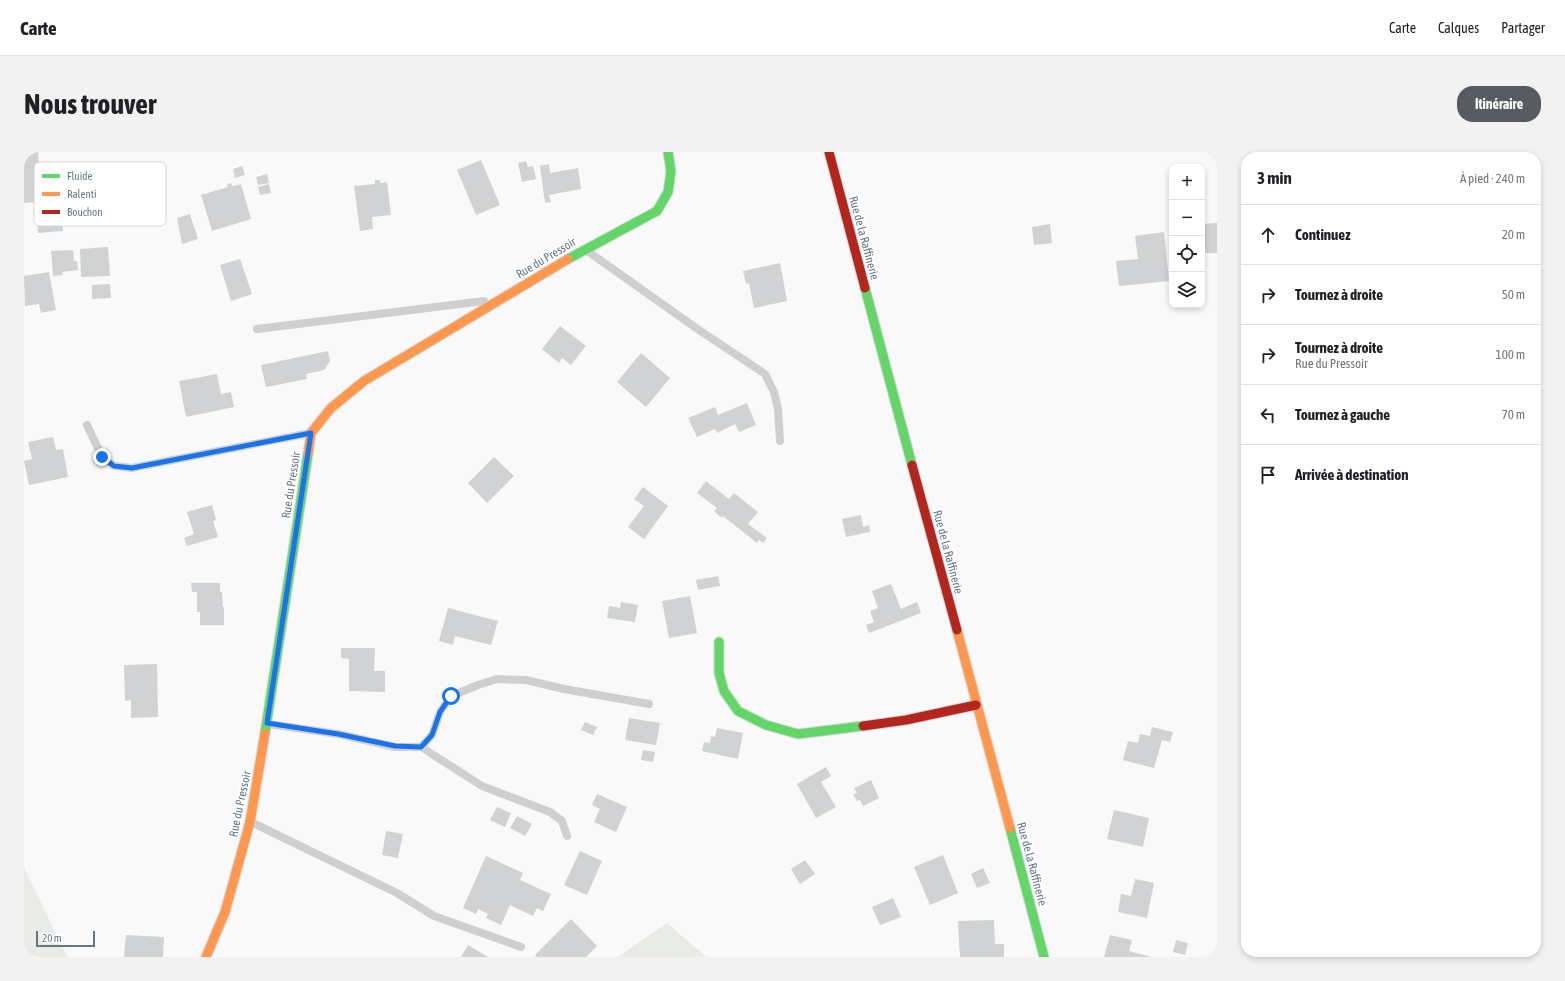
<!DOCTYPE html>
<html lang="fr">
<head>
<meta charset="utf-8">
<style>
  body { margin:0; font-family:"Asap Condensed",sans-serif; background:#f2f2f2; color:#202124 }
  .controls { position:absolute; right:12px; top:12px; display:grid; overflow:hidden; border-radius:8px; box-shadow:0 2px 6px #0003 }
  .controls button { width:36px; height:36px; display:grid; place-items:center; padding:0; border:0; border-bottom:1px solid #e0e0e0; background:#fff; color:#202124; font:20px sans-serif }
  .scale { position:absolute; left:12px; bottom:10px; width:59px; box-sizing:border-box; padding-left:4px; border:2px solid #657683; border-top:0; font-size:11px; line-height:14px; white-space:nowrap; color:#657683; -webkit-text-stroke:3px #fff; paint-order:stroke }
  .stop { position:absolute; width:12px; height:12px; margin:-9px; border:3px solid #1a73e8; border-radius:50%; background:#fff }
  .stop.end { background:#1a73e8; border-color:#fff; box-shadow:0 1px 4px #0008 }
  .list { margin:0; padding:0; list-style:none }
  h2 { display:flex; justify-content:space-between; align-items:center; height:52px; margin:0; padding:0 16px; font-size:17px }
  h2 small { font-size:13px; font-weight:400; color:#757577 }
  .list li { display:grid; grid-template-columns:26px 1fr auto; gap:12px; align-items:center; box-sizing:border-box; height:60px; padding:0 16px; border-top:1px solid #e0e0e0 }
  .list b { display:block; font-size:15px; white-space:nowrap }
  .list p { margin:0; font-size:13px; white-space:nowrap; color:#757577 }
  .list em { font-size:13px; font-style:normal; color:#757577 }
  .icon { flex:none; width:22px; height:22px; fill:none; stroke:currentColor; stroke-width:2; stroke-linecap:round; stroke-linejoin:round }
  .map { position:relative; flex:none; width:1193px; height:805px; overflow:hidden; border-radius:16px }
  header { display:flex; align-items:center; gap:24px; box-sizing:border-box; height:56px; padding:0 20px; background:#fff; border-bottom:1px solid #e0e0e0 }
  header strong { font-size:19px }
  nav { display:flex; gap:22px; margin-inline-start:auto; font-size:14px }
  .intro { display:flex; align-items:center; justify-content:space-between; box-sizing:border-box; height:96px; padding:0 24px }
  h1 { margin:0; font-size:28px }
  .button { padding:10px 18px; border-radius:16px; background:#565c61; color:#fff; font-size:14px; font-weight:700 }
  main { display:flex; gap:24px; padding:0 24px }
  aside { flex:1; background:#fff; border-radius:16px; box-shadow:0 2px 6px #0003 }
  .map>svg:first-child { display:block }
</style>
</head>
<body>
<header>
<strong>Carte</strong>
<nav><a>Carte</a><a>Calques</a><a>Partager</a></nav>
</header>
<div class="intro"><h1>Nous trouver</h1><a class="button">Itinéraire</a></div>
<main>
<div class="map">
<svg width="1193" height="805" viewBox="0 0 1193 805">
  <rect width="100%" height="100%" fill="#f9f9f9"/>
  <!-- green -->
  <g fill="#e8ebe6">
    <path d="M0,715L43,805H0Z"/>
    <path d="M643,771L682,805H594Z"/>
  </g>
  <!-- building -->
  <g fill="#d0d2d3">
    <path d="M0,0H14L17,36L43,34L42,22L102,18L104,50L44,55V47L37,48L39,79L14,81L12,50L0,51Z"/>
    <path d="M457,8L476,53L452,63L433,18Z"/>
    <path d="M502,9L504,15L509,14L512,27L498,30L494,11Z"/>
    <path d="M525,12L526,21L554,16L557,37L525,43L527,50L521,51L516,14Z"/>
    <path d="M218,14L221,23L211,26L209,17Z"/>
    <path d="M243,22L245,31L234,33L232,25Z"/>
    <path d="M351,28H356V31L363,30L367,63L348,65L349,77L336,79L330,34L351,32Z"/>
    <path d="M207,31L208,34L217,32L227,67L188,79L177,43L204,35L203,32Z"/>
    <path d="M245,32L247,41L236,43L234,35Z"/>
    <path d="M166,62L174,87L158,92L153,66Z"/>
    <path d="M1193,71V101H1178V72Z"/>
    <path d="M1026,72L1028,91L1010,93L1008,75Z"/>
    <path d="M1140,80L1145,129L1095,134L1092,109L1114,107L1111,84Z"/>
    <path d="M84,95L86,124L57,125L56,97Z"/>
    <path d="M49,98L50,109H53L54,118L38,120L39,123L29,124L27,99Z"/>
    <path d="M216,107L228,142L207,149L196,113Z"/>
    <path d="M756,111L763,149L730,156L725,131L722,132L719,119Z"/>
    <path d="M25,120L32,158L17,161L15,152L1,154L0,124Z"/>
    <path d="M86,132L87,146L68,147V133Z"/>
    <path d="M536,174L562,194L547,213L538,206L535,211L518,197Z"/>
    <path d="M304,199L306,209L300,218L282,222L283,227L242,235L237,213Z"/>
    <path d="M617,201L646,226L622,255L593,230Z"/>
    <path d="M193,222L197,242L207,240L210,255L162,265L155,229Z"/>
    <path d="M723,251L732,273L715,280L711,272L693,281L691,277L673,285L664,266L691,255L694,263Z"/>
    <path d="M29,285L32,298L39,297L44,325L5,333L0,309L8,307L4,290Z"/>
    <path d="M470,305L490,324L463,351L444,331Z"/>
    <path d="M682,329L705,347L710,341L734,360L724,372L743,386L739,391L735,388L733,391L699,364L698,366L690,359L693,356L673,341Z"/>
    <path d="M619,335L644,354L620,387L604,375L620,354L610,347Z"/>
    <path d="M188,353L192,368L189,369L194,385L163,394L160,386L170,382L163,360Z"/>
    <path d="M837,363L839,375L845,373L846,380L822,385L818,367Z"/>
    <path d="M694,424L696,434L674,438L672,428Z"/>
    <path d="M167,431H196V440H198L199,455H200V473H176V460H173V440H168Z"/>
    <path d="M867,432L877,457L893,450L897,461L845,481L842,473L850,470L846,459L854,456L848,439Z"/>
    <path d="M666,444L673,481L645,486L638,449Z"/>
    <path d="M597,450L614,453L611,470L583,466L585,454L596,456Z"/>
    <path d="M424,456L474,469L467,493L431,484L429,493L415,489Z"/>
    <path d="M317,496H351L350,519H361V540L325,539V507L317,506Z"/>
    <path d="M133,512L134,565L107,566V548L101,549L100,513Z"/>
    <path d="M605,566L636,571L632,593L601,588Z"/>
    <path d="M561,570L573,575L569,583L557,578Z"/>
    <path d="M1128,575L1149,580L1146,590L1138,588L1130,616L1099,608L1104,589L1114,591L1116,582L1126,584Z"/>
    <path d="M693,576L719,581L714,607L678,599L680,590L686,591L687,584L691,585Z"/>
    <path d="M619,598L631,600L629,610L617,608Z"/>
    <path d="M802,615L807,624L797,630L812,655L792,666L773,632Z"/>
    <path d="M847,628L855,646L839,654L836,648L833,649L829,642L833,641L830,636Z"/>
    <path d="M573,642L603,655L592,680L570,670L576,657L568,653Z"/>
    <path d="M473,655L487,661L481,675L466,668Z"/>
    <path d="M1090,658L1125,666L1119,695L1083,687Z"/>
    <path d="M493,664L508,672L501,684L486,676Z"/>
    <path d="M362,679L379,682L374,706L358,703Z"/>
    <path d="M556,699L578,709L563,743L540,733Z"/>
    <path d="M919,703L934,741L906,753L890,715Z"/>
    <path d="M462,704L499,721L496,728L527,742L519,759L513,756L509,764L486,753L477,773L462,766L464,762L454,757L452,762L439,756Z"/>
    <path d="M781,708L791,722L776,732L767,717Z"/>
    <path d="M959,716L966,731L953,736L947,722Z"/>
    <path d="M1111,727L1130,731L1123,766L1094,760L1097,742L1107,744Z"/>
    <path d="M869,746L877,765L856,773L848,755Z"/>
    <path d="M547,767L573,794L562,805H513L511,803Z"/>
    <path d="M970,768L971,792H980V805H936L934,769Z"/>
    <path d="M102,783L140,785L139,805H100Z"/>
    <path d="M1086,783L1108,788L1105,799L1127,805H1080Z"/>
    <path d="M1152,788L1164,791L1161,803L1149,800Z"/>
    <path d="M444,793L464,805H437Z"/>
  </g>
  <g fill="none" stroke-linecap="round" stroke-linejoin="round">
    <defs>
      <g id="fast">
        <path d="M544,107L633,59L644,40L647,19L644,0"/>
        <path d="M841,136L888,313"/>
        <path d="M695,490V521L700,539L714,559L742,573L774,582L839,574"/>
        <path d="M241,581L284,302"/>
        <path d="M986,676L1020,805"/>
      </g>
      <g id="slow">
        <path d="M284,302L287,281L307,256L340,229L544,107"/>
        <path d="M933,478L986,676"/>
        <path d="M182,805L201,760L226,670L241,581"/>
      </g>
      <g id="jam">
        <path d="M805,0L841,136"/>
        <path d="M888,313L933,478"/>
        <path d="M839,574L882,568L952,553"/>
      </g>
    </defs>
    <!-- fast casing -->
    <use href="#fast" stroke="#d5d6d7" stroke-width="11"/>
    <!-- slow casing -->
    <use href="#slow" stroke="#d5d6d7" stroke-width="11"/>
    <!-- jam casing -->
    <use href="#jam" stroke="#d5d6d7" stroke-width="11"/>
    <!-- lane -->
    <g stroke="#cecfd0" stroke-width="8">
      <path d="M562,98L672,176L741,222L750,240L754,257L756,289"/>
      <path d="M233,177L460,149"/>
      <path d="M63,273L78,305L90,314L108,316L286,281"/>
      <path d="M244,572L314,582L371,595H397L408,583L416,560L427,544L454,533L473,527L502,528L540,537L625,552"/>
      <path d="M397,595L458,634L526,660L538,669L543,684"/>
      <path d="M227,670L373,741L410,764L497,795"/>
    </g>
    <!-- fast -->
    <use href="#fast" stroke="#63d668" stroke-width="9"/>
    <!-- slow -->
    <use href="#slow" stroke="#ff974d" stroke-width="9"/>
    <!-- jam -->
    <use href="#jam" stroke="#b3261e" stroke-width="9"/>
  </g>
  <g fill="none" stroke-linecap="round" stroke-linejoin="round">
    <!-- route -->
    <path stroke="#1a73e8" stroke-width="5" d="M78,305L90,314L108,316L287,281L243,571L314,582L371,594L397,595L408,583L416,560L427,544"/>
  </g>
  <g text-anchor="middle" stroke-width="4" stroke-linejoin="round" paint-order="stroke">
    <!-- street labels -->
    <g font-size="12" fill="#657683" stroke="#fff">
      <text transform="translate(840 86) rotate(75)" y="4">Rue de la Raffinerie</text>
      <text transform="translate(522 106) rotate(-31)" y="4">Rue du Pressoir</text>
      <text transform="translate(267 333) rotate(-81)" y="4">Rue du Pressoir</text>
      <text transform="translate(924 400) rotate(75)" y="4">Rue de la Raffinerie</text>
      <text transform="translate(216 652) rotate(-78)" y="4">Rue du Pressoir</text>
      <text transform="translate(1008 712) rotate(75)" y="4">Rue de la Raffinerie</text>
    </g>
  </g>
  <!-- legend -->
  <rect x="10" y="10" width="132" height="64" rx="6" fill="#fff" stroke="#d1d6da" stroke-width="1"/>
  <rect x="18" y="22" width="18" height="4" fill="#63d668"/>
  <rect x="18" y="40" width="18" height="4" fill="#ff974d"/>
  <rect x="18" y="58" width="18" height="4" fill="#b3261e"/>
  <g font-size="11" fill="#657683">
    <text x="43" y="28">Fluide</text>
    <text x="43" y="46">Ralenti</text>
    <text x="43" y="64">Bouchon</text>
  </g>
</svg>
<div class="controls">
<button>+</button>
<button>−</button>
<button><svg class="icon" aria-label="locate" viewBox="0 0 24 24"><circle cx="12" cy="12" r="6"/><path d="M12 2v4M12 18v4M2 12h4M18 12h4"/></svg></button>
<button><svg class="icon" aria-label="layers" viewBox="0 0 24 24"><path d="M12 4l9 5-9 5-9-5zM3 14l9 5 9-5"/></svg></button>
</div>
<div class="scale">20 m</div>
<div class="stop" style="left:427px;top:544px"></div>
<div class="stop end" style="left:78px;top:305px"></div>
</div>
<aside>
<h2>3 min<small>À pied · 240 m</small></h2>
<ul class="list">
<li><svg class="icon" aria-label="ahead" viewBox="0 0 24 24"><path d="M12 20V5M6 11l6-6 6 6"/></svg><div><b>Continuez</b></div><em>20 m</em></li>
<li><svg class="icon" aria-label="right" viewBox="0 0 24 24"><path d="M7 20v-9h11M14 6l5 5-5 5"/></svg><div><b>Tournez à droite</b></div><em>50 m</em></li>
<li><svg class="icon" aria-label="right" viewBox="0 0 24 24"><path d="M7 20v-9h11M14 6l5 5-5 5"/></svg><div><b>Tournez à droite</b><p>Rue du Pressoir</p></div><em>100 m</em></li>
<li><svg class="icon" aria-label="left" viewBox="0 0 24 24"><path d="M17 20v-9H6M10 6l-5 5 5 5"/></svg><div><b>Tournez à gauche</b></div><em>70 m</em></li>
<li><svg class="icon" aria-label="arrive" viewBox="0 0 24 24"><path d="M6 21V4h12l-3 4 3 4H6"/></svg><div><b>Arrivée à destination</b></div></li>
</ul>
</aside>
</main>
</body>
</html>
